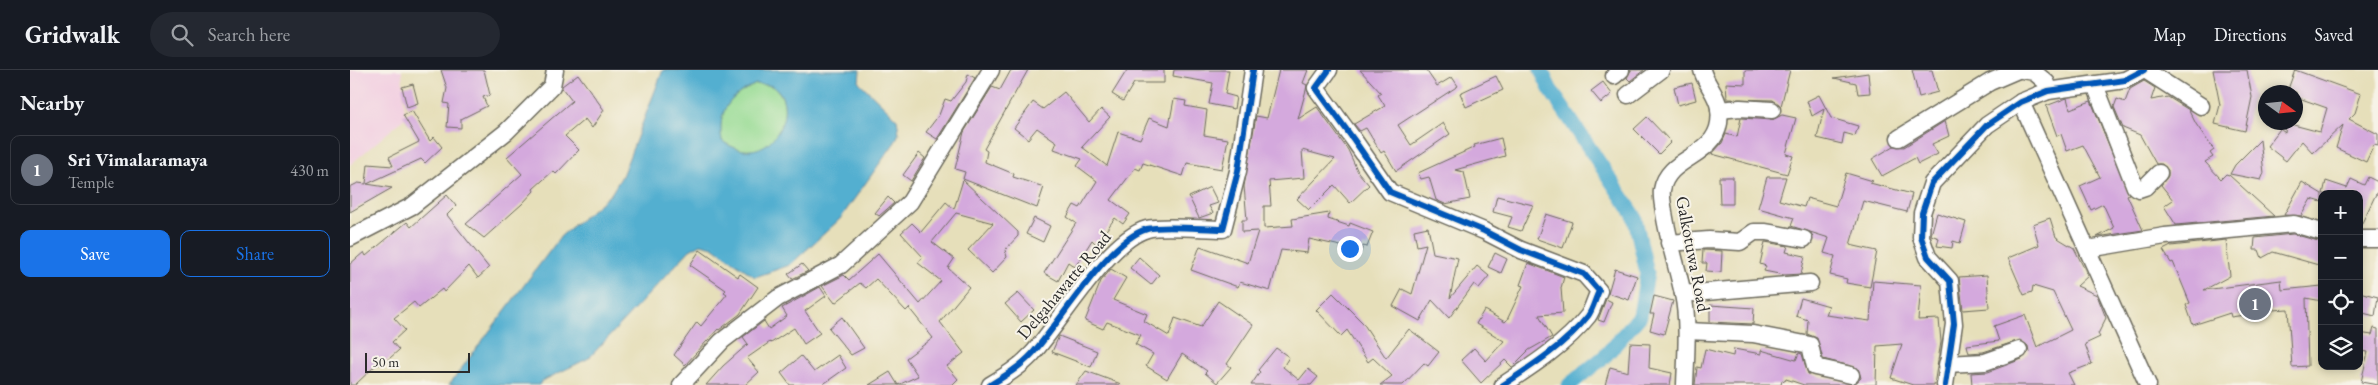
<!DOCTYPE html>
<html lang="en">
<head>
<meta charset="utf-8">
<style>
  body { margin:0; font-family:"EB Garamond",serif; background:#242831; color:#f1f3f6 }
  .controls { position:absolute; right:15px; bottom:15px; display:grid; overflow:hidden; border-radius:10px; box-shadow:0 2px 8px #0003 }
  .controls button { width:45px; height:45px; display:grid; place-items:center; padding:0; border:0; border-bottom:1px solid #363941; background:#171b24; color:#f1f3f6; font:25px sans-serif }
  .compass { position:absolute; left:1908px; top:15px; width:45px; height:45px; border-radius:50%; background:#171b24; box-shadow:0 2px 8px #0003; rotate:105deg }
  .scale { position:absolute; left:15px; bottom:12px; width:105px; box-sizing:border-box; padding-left:5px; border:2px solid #2b2b2b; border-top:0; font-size:14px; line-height:18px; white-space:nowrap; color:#2b2b2b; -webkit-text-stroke:4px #f7f3e8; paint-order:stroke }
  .you { position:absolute; left:999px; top:178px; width:18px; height:18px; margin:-12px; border:4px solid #fff; border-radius:50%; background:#1a73e8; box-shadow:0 0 0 8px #1a73e833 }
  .badge { display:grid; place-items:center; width:32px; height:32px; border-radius:50%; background:#1a73e8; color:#fff; font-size:16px; font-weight:700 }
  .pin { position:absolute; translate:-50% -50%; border:2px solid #fff; box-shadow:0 1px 5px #0006 }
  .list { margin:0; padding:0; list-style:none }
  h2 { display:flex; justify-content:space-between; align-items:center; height:65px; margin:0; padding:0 20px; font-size:21px }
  h2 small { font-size:16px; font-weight:400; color:#9ea1a6 }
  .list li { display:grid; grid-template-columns:32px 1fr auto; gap:15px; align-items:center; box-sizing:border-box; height:70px; margin:0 10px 10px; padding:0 10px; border:1px solid #363941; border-radius:10px }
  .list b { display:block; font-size:19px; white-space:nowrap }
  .list p { margin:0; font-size:16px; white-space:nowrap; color:#9ea1a6 }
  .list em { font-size:16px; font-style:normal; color:#9ea1a6 }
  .actions { display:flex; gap:10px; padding:15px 20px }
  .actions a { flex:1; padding:11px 0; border:1px solid #1a73e8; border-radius:10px; text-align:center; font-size:18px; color:#1a73e8 }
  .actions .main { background:#1a73e8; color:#fff }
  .icon { flex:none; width:28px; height:28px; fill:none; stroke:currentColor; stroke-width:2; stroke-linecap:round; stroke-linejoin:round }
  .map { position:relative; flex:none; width:2028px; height:315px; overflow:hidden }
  header { display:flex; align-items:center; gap:30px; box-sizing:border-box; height:70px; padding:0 25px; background:#171b24; border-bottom:1px solid #363941 }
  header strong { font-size:24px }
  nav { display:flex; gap:28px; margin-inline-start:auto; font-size:18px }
  .search { width:350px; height:45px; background:#242831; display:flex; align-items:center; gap:12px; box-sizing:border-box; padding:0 18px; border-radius:28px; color:#9ea1a6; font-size:19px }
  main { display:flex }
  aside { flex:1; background:#171b24 }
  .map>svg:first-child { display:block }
</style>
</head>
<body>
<header>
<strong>Gridwalk</strong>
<div class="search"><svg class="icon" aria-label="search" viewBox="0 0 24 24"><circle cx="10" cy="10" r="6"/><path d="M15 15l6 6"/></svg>Search here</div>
<nav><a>Map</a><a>Directions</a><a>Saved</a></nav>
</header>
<main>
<aside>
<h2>Nearby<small></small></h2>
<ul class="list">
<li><span class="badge" style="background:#6b7280">1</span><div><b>Sri Vimalaramaya</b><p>Temple</p></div><em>430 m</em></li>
</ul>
<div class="actions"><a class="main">Save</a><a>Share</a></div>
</aside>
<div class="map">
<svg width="2028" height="315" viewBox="0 0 2028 315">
  <rect width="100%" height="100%" fill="#f7f3e8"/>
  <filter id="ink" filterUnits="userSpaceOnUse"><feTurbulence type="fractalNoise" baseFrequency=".02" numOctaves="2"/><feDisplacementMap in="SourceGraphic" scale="10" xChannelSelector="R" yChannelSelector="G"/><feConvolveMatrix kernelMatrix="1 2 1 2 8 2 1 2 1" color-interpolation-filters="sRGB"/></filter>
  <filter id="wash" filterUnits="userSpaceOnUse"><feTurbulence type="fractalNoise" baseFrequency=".0096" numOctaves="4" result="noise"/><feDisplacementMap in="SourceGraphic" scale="20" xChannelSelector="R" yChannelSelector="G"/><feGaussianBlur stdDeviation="1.12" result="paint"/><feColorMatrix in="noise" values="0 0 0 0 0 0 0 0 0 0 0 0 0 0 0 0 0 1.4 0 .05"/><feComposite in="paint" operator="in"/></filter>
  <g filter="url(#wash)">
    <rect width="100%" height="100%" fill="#e6dfba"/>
    <!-- built -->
    <path fill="#f2cfe1" d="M0,0H52L55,48L0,95Z"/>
    <!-- green -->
    <path fill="#96db93" stroke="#60835f" d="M406,14C410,15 417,14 421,16C453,31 424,106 372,71C367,40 379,27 406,14Z"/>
    <!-- water -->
    <path fill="#52afd0" stroke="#3e6d7e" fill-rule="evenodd" d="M313,0H510L509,12L547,49L549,63L545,72L490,149L440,195L405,207L363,177L351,174L340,180L239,288L192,311L189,315H99L211,166L261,124L272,106ZM406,14C410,15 417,14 422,16C453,32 422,106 372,71C367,41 379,26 406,14Z"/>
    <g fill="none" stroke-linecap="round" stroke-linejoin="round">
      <!-- canal -->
      <path stroke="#52afd0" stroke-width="15" d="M1191,0L1200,19L1284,145L1297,203L1290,246L1254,287L1219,315"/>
    </g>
    <g id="blocks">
      <!-- building -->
      <g fill="#d4a9dd">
        <path d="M91,0H134L140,25L133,27L137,36L111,49V58L97,57L99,34L94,33L97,18Z"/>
        <path d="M661,0H678L634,79L637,81L635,92L664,104L663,107L694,117L687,138L613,109L615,102L605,99L614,62L642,17L650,20Z"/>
        <path d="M777,0H814V13H784L773,31L762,24Z"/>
        <path d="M824,0H879L875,24L886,27L884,39L859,34L863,13L823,6Z"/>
        <path d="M929,0H958L953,13L957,15L956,20L948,49L967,37L998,80L1008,102L1019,115L1000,133L984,115L959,140L947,129L985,89L952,80L954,108L919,111L921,136H914V158L943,156L942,149L979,143L978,149L999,156L1000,153L1023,162L1017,177L1013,176L1009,187L990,180L991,176L959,169L957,183L931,180L920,221L890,212L888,217L841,200L850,176L898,193L908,161L892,162V150H897L894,116L906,46L917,48Z"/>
        <path d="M1010,0H1076L1087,16L1102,7L1108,16L1048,55L1061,75L1093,53L1100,64L1046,101L1034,81L1031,83L1016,58L1010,61L1004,54L1035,36L1028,25L1031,23Z"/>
        <path d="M1281,0H1294L1280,11L1277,8Z"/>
        <path d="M1395,0H1440L1431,36L1423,30L1377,29L1376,13L1395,14Z"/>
        <path d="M1562,0H1582L1588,22L1569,27Z"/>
        <path d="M1863,0H1897L1902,27L1895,61L1865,54L1870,35Z"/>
        <path d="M1945,0L2011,24L2005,43L1999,49L2028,64V76L2024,75L2016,92L1986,78L1993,55L1963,83L1952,71L1936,91L1917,76L1930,59L1935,63L1936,53L1970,62L1977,38L1946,27V22H1937Z"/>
        <path d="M1518,3L1520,23L1508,24L1506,13L1484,8Z"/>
        <path d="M228,4L254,40L242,58L235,49L215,66L229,80L206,104L203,101L183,119L184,121L172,134L134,168L116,154L172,104L157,87L222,31L212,18V16Z"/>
        <path d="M618,4L625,8L587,69L576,62L589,45L595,29L601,31L616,12Z"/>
        <path d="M1146,6L1153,20L1116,37L1110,23Z"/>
        <path d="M1794,11L1805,18L1801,30L1818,27L1839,40L1846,54L1864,80L1860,83L1863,87L1855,92L1871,109L1876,104L1879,105L1924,146L1826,155L1814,136L1823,130L1811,115L1818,106V100L1812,94H1806L1790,65L1773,58L1764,37L1767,29L1775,32L1780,19Z"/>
        <path d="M1253,12L1262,24L1251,33L1241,21Z"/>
        <path d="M1342,13L1346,30L1328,35L1324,17Z"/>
        <path d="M63,14L68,33L57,37L52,17Z"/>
        <path d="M714,22L739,52L751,39L760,47L732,77L757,96L768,62L790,69L799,48L819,56L824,29L836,31L835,36L857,40L854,65L878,69L872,99L837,93L833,106L793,93L790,100L785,98L761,130L780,144L773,154L765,148L746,174L742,170L725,197L718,192L708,211L694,203L726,153L717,147L724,135L730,138L747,111L727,96L732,89L704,79L707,72L687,58L678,69L664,58L683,32L693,39Z"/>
        <path d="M1469,25L1481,48L1508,56L1505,66L1494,63L1492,74L1467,68L1474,39L1462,46L1457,31Z"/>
        <path d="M1717,28L1720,39L1741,31L1779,124L1777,125L1793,160L1747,167L1764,158L1753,134L1741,140L1730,116L1750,107L1733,75L1717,81L1711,64L1707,66L1696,36Z"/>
        <path d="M62,41L80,71L84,67L92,77L75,93L71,89L17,114L42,118L0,142V117L8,113L16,114L18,94L43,96L39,87L69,72L53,45Z"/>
        <path d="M1432,45L1446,48L1436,84L1443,86L1437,104L1362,84L1372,73L1376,64L1387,67L1391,48L1422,50Z"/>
        <path d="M1297,47L1321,72L1309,84L1284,59Z"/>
        <path d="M1595,51L1599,66L1582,74L1588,84L1568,94L1565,88L1532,106L1522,89L1544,76L1554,77Z"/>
        <path d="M1151,68L1155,86L1105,100L1114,102L1120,129L1095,134L1086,130L1079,107L1071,109L1068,103L1125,77L1124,75Z"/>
        <path d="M1910,70L1914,103L1911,110L1880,104L1885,95Z"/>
        <path d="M569,83L575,88L561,111L553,105Z"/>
        <path d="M1496,103L1523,111L1520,113L1562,124L1557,142L1513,131L1500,175L1527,181L1520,217L1496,213L1497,209L1480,205L1485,186L1474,183L1479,168L1441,156L1444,148L1408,138L1417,107H1436L1429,130L1454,137L1457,128L1486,136Z"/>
        <path d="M1369,107H1383V134H1370Z"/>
        <path d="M2018,107L2028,112V124H2026L2009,159V124H1973L1976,111L1997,118L2001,109L2014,115Z"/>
        <path d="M613,110L668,162V166L655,180L657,187L642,203L618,180L643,153L606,143L582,172L604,189L598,198L619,217L590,252L614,283L597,296L608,309L602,315H519L540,302L548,315L568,306L556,288L583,268L559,238L556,241L526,209L516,218L510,213L485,233L472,216L494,205L499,210L528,184L570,234L591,211L568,193L573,187L551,163L562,153L571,162L596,132L604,139Z"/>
        <path d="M1952,112L1972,124V132L1961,129L1951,146L1934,145Z"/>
        <path d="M860,117L868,133L859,136L863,143L849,148L839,127Z"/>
        <path d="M97,125L106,136L97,145L139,198L128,208L119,196L94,222L92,219L69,238L64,232L44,248L55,260L42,272L49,280L32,295L27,294L5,315H0V194L14,182L16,186L57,152L61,157Z"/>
        <path d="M1147,126L1183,135L1171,161L1158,157L1162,147L1143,142Z"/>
        <path d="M538,127L544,133L529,146L525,143Z"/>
        <path d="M1587,143L1616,152L1610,173L1603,171L1602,178L1587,176L1589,168L1581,165Z"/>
        <path d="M1196,144L1222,152L1213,178L1187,169Z"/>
        <path d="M684,148L700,156L693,172L676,164Z"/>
        <path d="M1700,148L1706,167L1724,178L1738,206L1727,216L1747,225L1756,248L1748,264L1750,267L1735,274L1742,294L1718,303L1724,315H1622L1621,303L1638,302L1672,289L1679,282L1678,276L1670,270L1633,282L1619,283L1617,275L1649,271L1644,256L1675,245L1687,277L1721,260L1703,222L1683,216L1682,222L1674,225L1658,188L1689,175L1683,154Z"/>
        <path d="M1078,157L1083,183L1108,188L1100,228L1127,196L1139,206L1129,218L1124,214L1099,248L1082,230L1070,251L1043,236L1052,219L1062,224L1076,174L1067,176L1064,160Z"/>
        <path d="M1943,164L1972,172V196L1923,182L1912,188L1909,180H1904L1905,168Z"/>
        <path d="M1876,170L1880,206L1854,220L1931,210L1932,220L1972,216V231L1956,228L1958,296L1942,297L1938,239L1907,241L1908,243L1881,247L1880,243L1843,255L1836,235L1840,233L1823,192L1821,193L1813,180L1821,176Z"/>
        <path d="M1415,172L1438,176L1436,182L1455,186L1451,204L1434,205L1414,201L1416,196L1410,194Z"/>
        <path d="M350,180L388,207L390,204L408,217L390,244L369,260L368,259L335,295L324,285L347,252L351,256L377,224L374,222L376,220L340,195Z"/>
        <path d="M1353,180L1372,181L1371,202L1356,201L1357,193H1352Z"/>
        <path d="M1145,183L1157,189L1151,203L1138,197Z"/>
        <path d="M789,187L809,205L801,215L780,198Z"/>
        <path d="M1178,193L1214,207L1211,218L1213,243L1189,245L1202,267L1179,280L1162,297L1155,290L1131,313L1111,290L1124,278L1136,291L1154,271L1126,254L1134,240L1155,252L1157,250L1173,216L1170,215Z"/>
        <path d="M452,194L458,201L442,209L438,204Z"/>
        <path d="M761,199L776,208L763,230L797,244L794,251L819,266L825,248L851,257L868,231L903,255L877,294L881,297L867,313L855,303L857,301L832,284L817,309L796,296L803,284L785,274L791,265L757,252L753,259L735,251L751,211Z"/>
        <path d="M1265,199L1287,206L1279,230L1258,223Z"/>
        <path d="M1637,205L1639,238L1613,240L1609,207Z"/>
        <path d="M1523,211L1571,215L1568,250L1589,249L1591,272L1584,315H1563L1541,308L1552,274L1527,276L1526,315H1454L1436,309L1435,311L1432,310L1431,315H1345L1347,297L1351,298L1355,279L1383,286L1384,279L1411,284V280L1446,290L1449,283L1452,284L1458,304L1504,314L1511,308L1508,298L1473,289L1467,268L1457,264L1458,250L1446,246L1451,228L1479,236L1476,245L1520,251Z"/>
        <path d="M470,217L476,226L455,241L470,263L454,274L444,258L421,273L420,272L397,288L409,302L395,315H356L373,296L398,274L393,267L414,251L419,259L437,246L432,238Z"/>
        <path d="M2009,222L2028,227L2025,246L2009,242Z"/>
        <path d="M668,223L684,240L671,252L655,234Z"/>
        <path d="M983,223L1013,253L1036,288L1059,259L1089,282L1078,296L1074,293L1053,315H1030L1042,306L1023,288L1018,292L997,260L991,266L966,240Z"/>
        <path d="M1304,226L1323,231L1314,264L1300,260L1304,244H1300Z"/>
        <path d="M1256,229L1262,232L1254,252L1248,250Z"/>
        <path d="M1360,235L1404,238L1403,254L1360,252Z"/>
        <path d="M492,247L514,278L501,285L479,258Z"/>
        <path d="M2024,258L2028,259V315L2011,312L2018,282L2009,281V263L2022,265Z"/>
        <path d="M709,266L747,281L741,297L702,282Z"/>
        <path d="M1280,273L1300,274L1299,298L1322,303L1320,315H1255L1260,297L1278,302Z"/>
        <path d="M926,278L939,287L933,297L949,310L958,299L968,307L961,315H901L910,302L908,300Z"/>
        <path d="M488,285L496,298L472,315H440L431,303L451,286L464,302Z"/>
        <path d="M736,301L771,314L770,315H726Z"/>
      </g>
    </g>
  </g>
  <g filter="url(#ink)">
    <use href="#blocks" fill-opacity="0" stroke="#6c6a5d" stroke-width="1"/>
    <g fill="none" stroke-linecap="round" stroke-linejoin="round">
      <defs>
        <g id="street">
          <path d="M979,0L966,18L1004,70L1040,122L1134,161L1171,180L1234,204L1249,221C1245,229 1243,239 1238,246C1216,274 1182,296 1153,315"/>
          <path d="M1672,0L1684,2L1697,13L1698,21"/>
          <path d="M1795,0L1851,36"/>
          <path d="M1264,6L1271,0"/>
          <path d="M1745,15L1785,117L1789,119L1795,117L1809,103"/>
          <path d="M1278,25L1311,0"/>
          <path d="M1671,32L1798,315"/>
          <path d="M1369,40L1390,38L1422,40"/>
          <path d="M1549,68L1640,12L1668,0"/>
          <path d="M0,168L62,136L156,62L202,16L205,0"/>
          <path d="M2009,169H2028"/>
          <path d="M1319,173L1359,170L1390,172L1404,162H1416L1454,169"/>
          <path d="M1738,179L1815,166L1944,154L1972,162"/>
          <path d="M1333,224L1460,213"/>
          <path d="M1337,261L1403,264L1460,275L1465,297L1501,305"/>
          <path d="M1597,294L1635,292L1669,280"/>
          <path d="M331,315L372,271L428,228L491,195L560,132L641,0"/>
          <path d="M640,315C655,306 670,297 682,284C711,252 758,170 797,159C811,155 855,159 873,159L888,101L903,0"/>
          <path d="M1335,315C1336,285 1339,254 1333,224C1327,196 1318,170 1314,142C1313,135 1311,126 1312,120C1318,82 1376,89 1369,38C1367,24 1355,13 1352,0"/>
          <path d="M1595,315L1604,254L1600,211L1578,187L1571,167L1572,143L1582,113L1637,55L1671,32L1698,21L1775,10L1794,0"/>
        </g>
      </defs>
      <!-- street casing -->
      <use href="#street" stroke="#6c6a5d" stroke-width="19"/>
      <!-- street -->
      <use href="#street" stroke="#fff" stroke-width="16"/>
      <defs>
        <g id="cycleway">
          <path d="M979,0L966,18L1004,70L1040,122L1134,161L1171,180L1234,204L1249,221C1245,229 1243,239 1238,246C1216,274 1182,296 1153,315"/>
          <path d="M640,315C655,306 670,297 682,284C711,252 758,170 797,159C811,155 855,159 873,159L888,101L903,0"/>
          <path d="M1595,315L1604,254L1600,211L1578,187L1571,167L1572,143L1582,113L1637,55L1671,32L1698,21L1775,10L1794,0"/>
        </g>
      </defs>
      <!-- cycleway casing -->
      <use href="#cycleway" stroke="#f7f3e8" stroke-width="9"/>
      <!-- cycleway -->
      <use href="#cycleway" stroke="#0057b8" stroke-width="6"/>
    </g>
  </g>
  <g text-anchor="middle" stroke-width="4" stroke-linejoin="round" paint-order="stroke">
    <!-- street labels -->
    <g font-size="18" fill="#2b2b2b" stroke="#f7f3e8">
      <text transform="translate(1343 184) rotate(79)" y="6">Galkotuwa Road</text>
      <text transform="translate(714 215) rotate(-50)" y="6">Delgahawatte Road</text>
    </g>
  </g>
</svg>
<div class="controls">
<button>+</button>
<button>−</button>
<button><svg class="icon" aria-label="locate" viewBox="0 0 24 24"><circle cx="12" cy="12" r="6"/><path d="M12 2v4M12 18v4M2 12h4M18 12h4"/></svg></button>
<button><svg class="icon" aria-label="layers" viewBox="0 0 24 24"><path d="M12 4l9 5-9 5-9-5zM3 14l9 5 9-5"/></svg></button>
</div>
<svg class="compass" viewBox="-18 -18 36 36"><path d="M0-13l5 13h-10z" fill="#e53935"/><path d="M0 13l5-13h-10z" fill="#9ea1a6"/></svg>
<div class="scale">50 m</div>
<div class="you"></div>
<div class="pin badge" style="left:1905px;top:234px;background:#6b7280">1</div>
</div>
</main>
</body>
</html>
